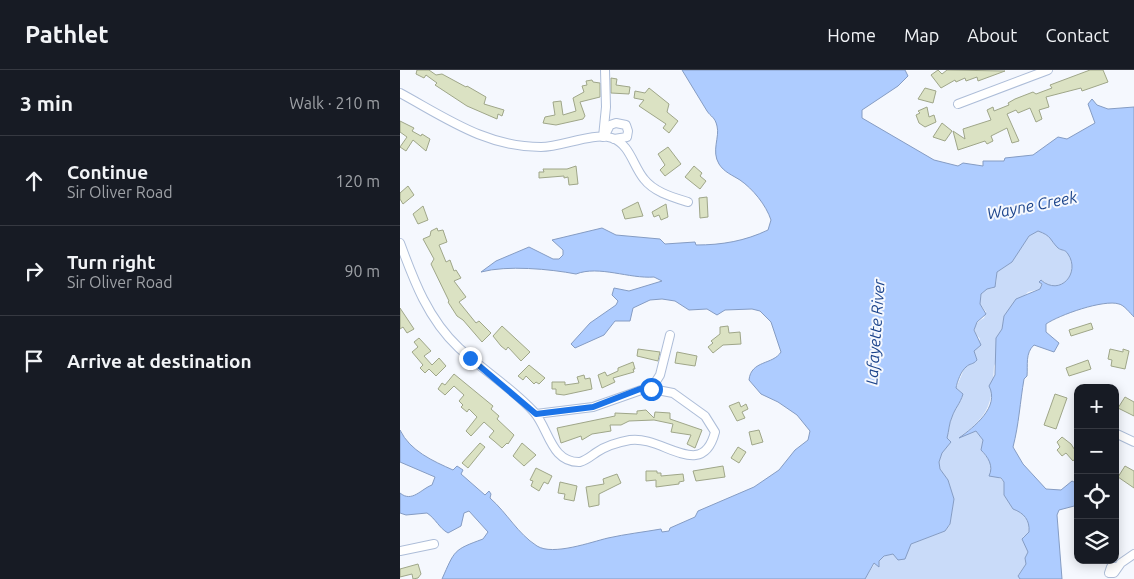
<!DOCTYPE html>
<html lang="en">
<head>
<meta charset="utf-8">
<style>
  body { margin:0; font-family:Ubuntu,sans-serif; background:#20242c; color:#f1f3f6 }
  .controls { position:absolute; right:15px; bottom:15px; display:grid; overflow:hidden; border-radius:10px; box-shadow:0 2px 12px #0003 }
  .controls button { width:45px; height:45px; display:grid; place-items:center; padding:0; border:0; border-bottom:1px solid #363941; background:#171b24; color:#f1f3f6; font:25px sans-serif }
  .stop { position:absolute; width:15px; height:15px; margin:-11px; border:4px solid #1a73e8; border-radius:50%; background:#fff }
  .stop.end { background:#1a73e8; border-color:#fff; box-shadow:0 1px 5px #0008 }
  .list { margin:0; padding:0; list-style:none }
  h2 { display:flex; justify-content:space-between; align-items:center; height:65px; margin:0; padding:0 20px; font-size:21px }
  h2 small { font-size:16px; font-weight:400; color:#9ea1a6 }
  .list li { display:grid; grid-template-columns:32px 1fr auto; gap:15px; align-items:center; box-sizing:border-box; height:90px; padding:0 20px; border-top:1px solid #363941 }
  .list b { display:block; font-size:19px; white-space:nowrap }
  .list p { margin:0; font-size:16px; white-space:nowrap; color:#9ea1a6 }
  .list em { font-size:16px; font-style:normal; color:#9ea1a6 }
  .icon { flex:none; width:28px; height:28px; fill:none; stroke:currentColor; stroke-width:2; stroke-linecap:round; stroke-linejoin:round }
  .map { position:relative; flex:none; width:734px; height:509px; overflow:hidden }
  header { display:flex; align-items:center; gap:30px; box-sizing:border-box; height:70px; padding:0 25px; background:#171b24; border-bottom:1px solid #363941 }
  header strong { font-size:24px }
  nav { display:flex; gap:28px; margin-inline-start:auto; font-size:18px }
  main { display:flex }
  aside { flex:1; background:#171b24 }
  .map>svg:first-child { display:block }
</style>
</head>
<body>
<header>
<strong>Pathlet</strong>
<nav><a>Home</a><a>Map</a><a>About</a><a>Contact</a></nav>
</header>
<main>
<aside>
<h2>3 min<small>Walk · 210 m</small></h2>
<ul class="list">
<li><svg class="icon" aria-label="ahead" viewBox="0 0 24 24"><path d="M12 20V5M6 11l6-6 6 6"/></svg><div><b>Continue</b><p>Sir Oliver Road</p></div><em>120 m</em></li>
<li><svg class="icon" aria-label="right" viewBox="0 0 24 24"><path d="M7 20v-9h11M14 6l5 5-5 5"/></svg><div><b>Turn right</b><p>Sir Oliver Road</p></div><em>90 m</em></li>
<li><svg class="icon" aria-label="arrive" viewBox="0 0 24 24"><path d="M6 21V4h12l-3 4 3 4H6"/></svg><div><b>Arrive at destination</b></div></li>
</ul>
</aside>
<div class="map">
<svg width="734" height="509" viewBox="0 0 734 509">
  <rect width="100%" height="100%" fill="#f5f8fe"/>
  <!-- green -->
  <path fill="#c9dbf9" d="M638,161C652,166 649,168 658,178C661,181 665,179 668,183C681,203 660,227 642,210L640,219L628,222L604,246L602,259L596,268V292L594,296C592,332 591,344 561,366L576,361L583,370L581,380L590,391L591,401L604,412V425L613,439C624,443 630,450 629,463L623,467L628,482L625,488L626,494L618,505L620,509H465L475,493L478,496C480,482 495,484 506,484L511,474L545,461L550,455L554,429L548,410L540,399L539,392L542,383L551,372L547,368C549,361 549,354 552,347C555,338 560,334 563,324L556,318L565,297L577,290L574,281L580,269C572,260 573,254 584,248L586,242L580,234L581,224L587,219L593,218L596,214L597,202L612,192L629,166Z"/>
  <!-- water -->
  <path fill="#aeccff" stroke="#859cc3" d="M282,0H505L508,6L498,16L462,40V48L534,90L558,96L563,93L583,96V91H604L605,88L633,85L658,67L667,69L695,53L688,34L692,29L697,35L708,39L734,37V247C730,243 724,235 719,234C704,229 659,245 646,254V262L659,273L654,282L634,275C625,283 628,295 627,306L624,309C620,332 619,354 613,377L623,394L646,419L661,420L672,411L678,414V435L659,440L657,445L662,509H620L618,506L626,494L625,488L628,482L622,469L629,462C630,450 624,443 613,439L604,425V412L601,408L589,406C594,396 588,387 581,380L583,370L576,361L559,368C574,357 600,337 589,316L595,305L596,268L602,259L604,246L616,229L640,219L642,214L639,212L641,210C660,227 681,203 668,184C665,179 662,181 658,178C649,169 652,166 638,161L629,166L612,192L597,202L595,217L587,219L581,224L580,234L586,244L577,252L574,260L581,275L574,281L577,290C573,295 570,293 566,297C561,301 557,312 556,318L563,324C560,334 555,338 552,347C549,353 549,361 547,368L551,372L542,383L539,392L540,399L548,410L554,429L550,454L545,461L511,474L505,489L498,490L493,484L484,486L479,491V497L474,493L465,509H42C55,480 53,480 83,469L88,462L69,441L64,443L61,456L48,463C39,458 36,449 27,443L6,445L0,443V423C12,433 21,419 32,415L35,407L0,392V360C10,381 33,391 53,400L57,396L63,400L61,404L85,425L89,421L91,424L90,428C108,444 117,463 137,476C153,486 191,472 208,468C226,464 244,462 261,459L262,462L269,461L270,458L295,447L298,441L354,417L379,400L395,380L408,370L410,361L397,345L378,332L361,324L349,310C351,290 373,295 381,282L371,252L360,241L352,239L325,240L317,245L307,239L289,240L275,231L262,229L250,230L233,238L230,251H215L204,265L175,278L171,274L190,253L216,235L218,231L212,225L214,218L229,221L262,211L254,207C229,209 199,195 176,204C150,199 107,195 81,202L96,191L129,177L153,189H159L163,185V180L152,170L202,158L216,165L260,169L265,174L295,172L296,175C322,175 345,171 368,160L371,150C366,135 353,119 340,110C332,105 324,102 319,94C311,81 320,67 317,56C315,47 311,47 307,41Z"/>
  <!-- building -->
  <g fill="#dbe2c3" stroke="#9fa689">
    <path d="M17,0H29L36,5L42,4L66,17L67,16L86,27L84,34L104,40L102,46L98,44L97,49L67,36L35,15L37,13L26,5L24,8L16,4Z"/>
    <path d="M538,0L542,4L547,0L605,1L578,11L577,7L566,11L565,8L556,12L555,10L541,18L531,5Z"/>
    <path d="M690,0H703L708,12L682,21L681,18L646,27L649,37L639,40L642,49L636,52L630,38L618,43L616,40L607,44L619,71L612,73L607,58L591,66L593,71L587,74L585,71L558,80L553,61L565,69L563,59L591,50L587,40L593,37L594,41L609,35L608,33L615,29L633,22L636,24L652,18L650,15Z"/>
    <path d="M211,8L217,9L216,15L230,17L229,24L211,23Z"/>
    <path d="M192,10L193,12L200,13V27L180,32L185,46L183,49L156,55L143,53L145,47L155,45L153,32L161,31L163,45L176,41L173,28L184,22L182,16L187,15L186,11Z"/>
    <path d="M249,18L269,34L267,42L278,51L269,63L263,58L266,54L239,36L244,30L234,28L235,21L245,23Z"/>
    <path d="M525,18L536,21L533,33L518,29Z"/>
    <path d="M527,37L529,47L534,45L536,52L525,57L519,53L516,45L520,43L518,41Z"/>
    <path d="M0,51L14,58L12,61L21,66L22,64L30,69L26,81L13,70L6,81L0,77L7,67L0,62Z"/>
    <path d="M542,53L552,61L545,71L533,67Z"/>
    <path d="M268,77L281,94L265,106L260,100L265,95L258,84Z"/>
    <path d="M176,96L178,114L169,115L168,107L164,108V106L139,108V102H144L143,99H167Z"/>
    <path d="M294,96L302,103L300,106L306,111L300,119L285,107Z"/>
    <path d="M8,116L14,125L3,134L0,129V123Z"/>
    <path d="M307,127L308,147L300,148L299,128Z"/>
    <path d="M238,132L243,146L225,149L222,140Z"/>
    <path d="M266,134L268,147L261,150L259,145L254,147L252,142Z"/>
    <path d="M23,136L28,150L18,154L13,144Z"/>
    <path d="M37,158L38,161L43,160L47,172L39,175L46,192L50,190L54,201L56,200L61,208L54,211L66,227L59,232L76,253L79,251L91,263L82,272L63,250L57,246L48,232L49,231L31,194L34,189L23,169L30,166L31,161Z"/>
    <path d="M0,238L14,259L7,263L3,257L0,259Z"/>
    <path d="M691,253L693,259L671,266L669,260Z"/>
    <path d="M102,256L130,282L121,291L108,277L106,280L101,276L93,266Z"/>
    <path d="M328,256L329,263L340,262L341,274L323,275L313,283L308,277L313,273L311,271L320,264V257Z"/>
    <path d="M19,268L31,281L24,286L32,295L39,288L46,296L36,306L29,299L25,303L20,298L23,295L12,282L18,277L14,272Z"/>
    <path d="M238,279L260,282L258,291L237,286Z"/>
    <path d="M710,279L723,282V279L729,281L725,299L711,296L712,290L708,289Z"/>
    <path d="M277,282L297,286L295,296L275,293Z"/>
    <path d="M688,290L691,299L669,306L666,298Z"/>
    <path d="M233,292L235,299H233L234,302L213,308L215,312L202,318L198,305L205,302L207,306L218,301V298Z"/>
    <path d="M129,295L145,308L139,314L136,312L134,314L126,306L123,310L118,306Z"/>
    <path d="M54,304L93,336L91,339L99,346L97,349L114,365L108,374L107,373L102,378L94,371L89,367L94,361L84,352L71,366L66,361L77,347L69,339L67,342L61,337L63,335L59,331L64,325L54,316L45,325L38,319L42,313L45,315Z"/>
    <path d="M184,305L185,309L190,308L192,319L164,325L156,324V319H152V312H165V315L179,313L177,307Z"/>
    <path d="M655,324L667,328L656,359L644,355Z"/>
    <path d="M725,327L734,332V346L718,338Z"/>
    <path d="M339,332L341,337L346,334L348,339L342,342L345,348L337,351L329,336Z"/>
    <path d="M246,340L254,348L255,342L270,343V349L302,360L295,378L287,374L291,365L271,362L273,354L254,350L229,351L221,355H210L211,361L192,364L182,370L181,366L161,373L157,358L215,346V343L237,344V341Z"/>
    <path d="M359,360L363,372L352,375L349,362Z"/>
    <path d="M662,367L671,374L678,385L673,391L666,383L662,386L657,380L660,377L657,372Z"/>
    <path d="M80,373L85,377L68,398L62,393Z"/>
    <path d="M122,373L136,385L124,396L113,386Z"/>
    <path d="M338,377L346,382L339,393L331,388Z"/>
    <path d="M323,396L325,407L296,411L293,401Z"/>
    <path d="M725,396L734,401V418L718,407Z"/>
    <path d="M136,398L152,406L148,414L144,412L139,421L131,416L133,411L130,410Z"/>
    <path d="M246,401H257V403H261V406L283,404L284,411L279,412V414L256,417V410L246,411Z"/>
    <path d="M217,404L221,413L199,424V435L189,437L186,417L204,414L203,409Z"/>
    <path d="M160,412L177,416L174,431L164,429L165,424L158,423Z"/>
    <path d="M18,494L21,504L18,508L13,509L12,504L0,507V499Z"/>
  </g>
  <g fill="none" stroke-linecap="round" stroke-linejoin="round">
    <defs>
      <g id="minor">
        <path d="M0,23C46,48 86,77 141,77C162,77 193,62 212,68C230,74 233,96 244,109C254,122 272,127 288,132"/>
        <path d="M558,34L648,0"/>
        <path d="M206,63L210,55L216,53L226,55L228,61L227,67L214,69"/>
        <path d="M203,67L206,37L205,0"/>
        <path d="M0,173C14,211 28,249 59,278C83,300 112,318 134,342C149,359 151,393 180,392C187,390 191,386 197,382C206,376 219,372 230,370C262,365 302,412 315,362L305,346L273,323L247,318L193,337L136,344"/>
        <path d="M251,319L260,305L270,265"/>
        <path d="M715,363L734,372"/>
        <path d="M0,481L34,474"/>
        <path d="M718,497H711L709,503H714L721,493L734,484"/>
      </g>
    </defs>
    <!-- minor casing -->
    <use href="#minor" stroke="#adbdd8" stroke-width="10"/>
    <!-- minor -->
    <use href="#minor" stroke="#fff" stroke-width="8"/>
  </g>
  <g fill="none" stroke-linecap="round" stroke-linejoin="round">
    <!-- route -->
    <path stroke="#1a73e8" stroke-width="6" d="M70,288L136,344L193,337L240,319H251"/>
  </g>
  <g text-anchor="middle" stroke-width="4" stroke-linejoin="round" paint-order="stroke">
    <!-- water labels -->
    <g font-size="16" font-style="italic" fill="#1d458c" stroke="#f5f8fe">
      <text transform="translate(632 135) rotate(-11)" y="6">Wayne Creek</text>
      <text transform="translate(475 262) rotate(-86)" y="6">Lafayette River</text>
    </g>
  </g>
</svg>
<div class="controls">
<button>+</button>
<button>−</button>
<button><svg class="icon" aria-label="locate" viewBox="0 0 24 24"><circle cx="12" cy="12" r="6"/><path d="M12 2v4M12 18v4M2 12h4M18 12h4"/></svg></button>
<button><svg class="icon" aria-label="layers" viewBox="0 0 24 24"><path d="M12 4l9 5-9 5-9-5zM3 14l9 5 9-5"/></svg></button>
</div>
<div class="stop" style="left:251px;top:319px"></div>
<div class="stop end" style="left:70px;top:288px"></div>
</div>
</main>
</body>
</html>
